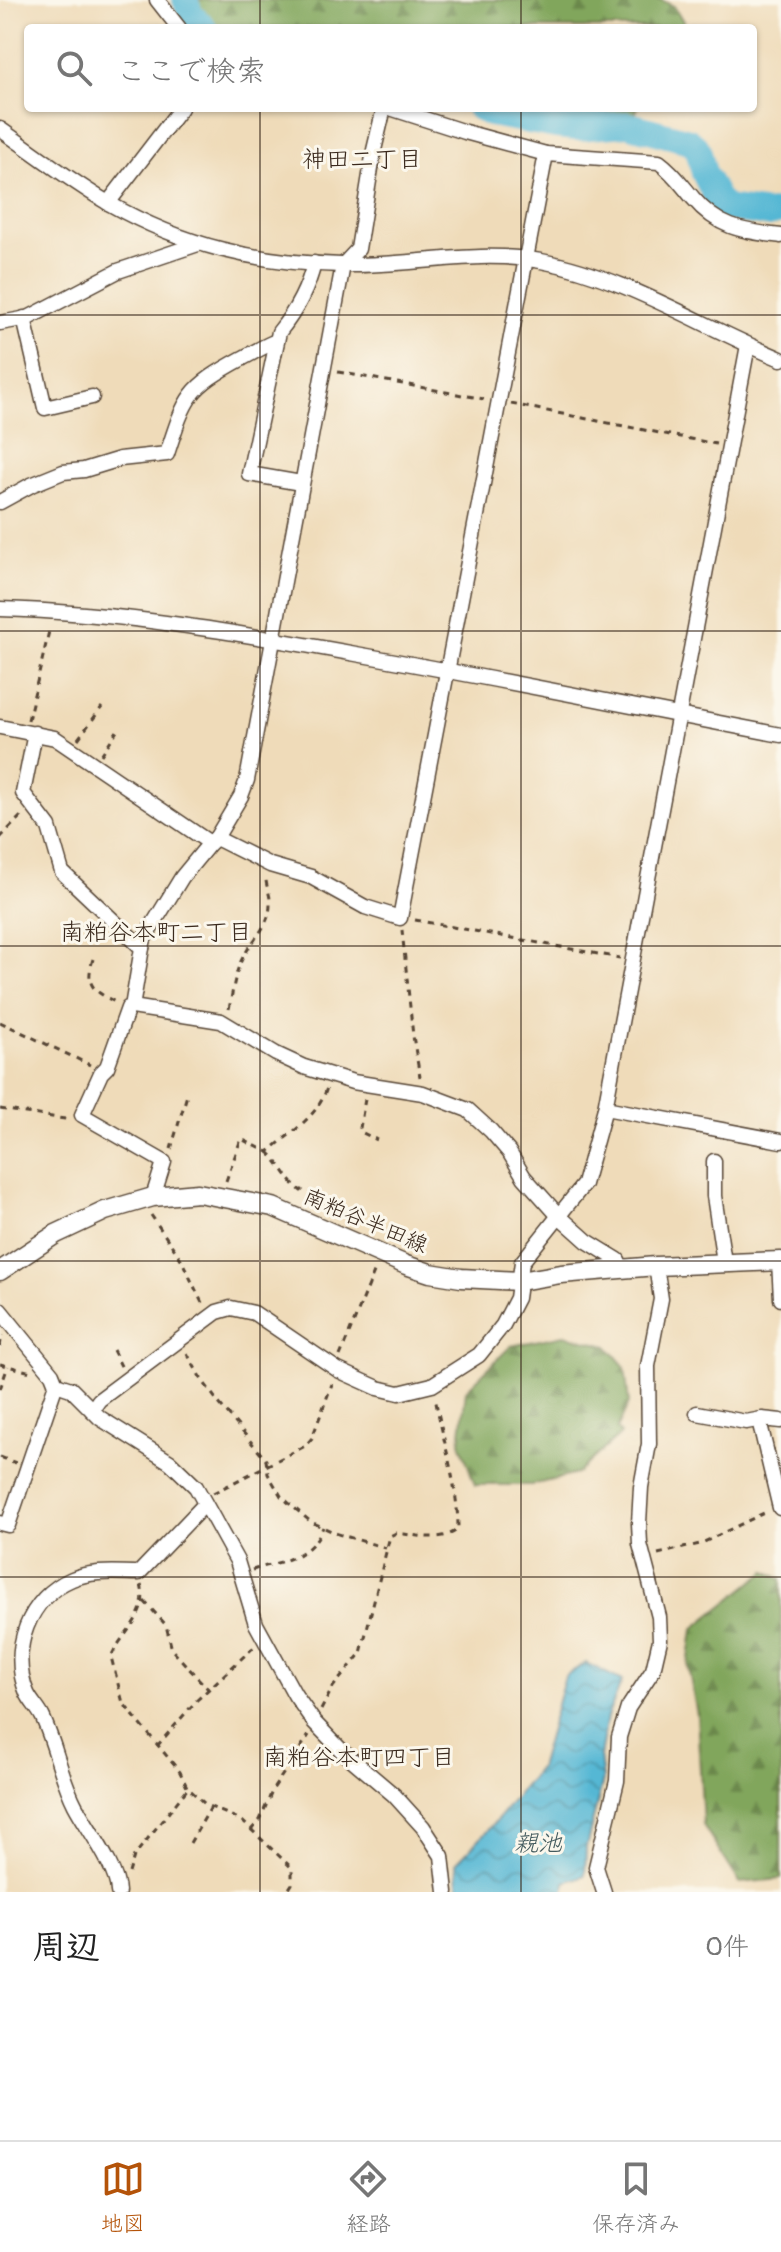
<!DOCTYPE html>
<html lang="ja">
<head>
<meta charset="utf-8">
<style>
  body { margin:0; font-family:Pangolin,"Klee One",sans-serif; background:#f6f6f6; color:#222 }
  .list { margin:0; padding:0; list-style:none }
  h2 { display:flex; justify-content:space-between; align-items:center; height:104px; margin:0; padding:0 32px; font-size:34px }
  h2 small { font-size:26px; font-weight:400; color:#767676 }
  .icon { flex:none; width:44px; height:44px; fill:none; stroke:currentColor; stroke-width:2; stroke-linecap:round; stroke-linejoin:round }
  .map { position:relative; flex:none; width:781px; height:1892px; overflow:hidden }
  .search { position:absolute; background:#fff; box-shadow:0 2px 6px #0004; left:24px; right:24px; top:24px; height:88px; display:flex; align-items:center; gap:20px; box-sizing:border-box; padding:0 28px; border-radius:8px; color:#767676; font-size:30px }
  .sheet { height:248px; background:#fff }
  nav { display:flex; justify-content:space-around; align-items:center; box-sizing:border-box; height:112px; border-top:2px solid #e0e0e0; background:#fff; font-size:22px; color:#767676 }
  nav a { display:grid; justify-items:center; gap:4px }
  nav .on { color:#b45309 }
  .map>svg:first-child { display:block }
</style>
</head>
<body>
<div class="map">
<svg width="781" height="1892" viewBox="0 0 781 1892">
  <defs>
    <pattern id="forest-firs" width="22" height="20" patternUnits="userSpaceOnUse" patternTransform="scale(2)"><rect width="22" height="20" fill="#81a65c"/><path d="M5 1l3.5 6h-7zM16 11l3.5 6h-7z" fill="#6b874b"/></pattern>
    <pattern id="water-waves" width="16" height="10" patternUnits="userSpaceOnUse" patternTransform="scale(2)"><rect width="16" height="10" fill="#55b7d4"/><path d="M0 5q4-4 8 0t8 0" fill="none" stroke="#4895ab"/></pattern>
  </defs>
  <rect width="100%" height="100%" fill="#fbf7ec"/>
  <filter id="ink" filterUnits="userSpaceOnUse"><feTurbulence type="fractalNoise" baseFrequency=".0125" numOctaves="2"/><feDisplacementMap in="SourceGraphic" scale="16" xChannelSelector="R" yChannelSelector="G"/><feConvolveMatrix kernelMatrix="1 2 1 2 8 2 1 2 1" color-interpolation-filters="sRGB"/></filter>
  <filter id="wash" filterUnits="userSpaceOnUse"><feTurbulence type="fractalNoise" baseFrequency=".006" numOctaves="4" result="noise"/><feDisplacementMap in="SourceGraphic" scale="32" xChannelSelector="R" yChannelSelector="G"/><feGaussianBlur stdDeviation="1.8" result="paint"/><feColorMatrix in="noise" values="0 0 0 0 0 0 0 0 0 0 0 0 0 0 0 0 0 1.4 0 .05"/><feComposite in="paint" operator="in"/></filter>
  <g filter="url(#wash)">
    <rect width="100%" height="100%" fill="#efdbb9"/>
    <!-- forest -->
    <g fill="url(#forest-firs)" stroke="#5e683d" stroke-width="2">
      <path d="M185,0H661L674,6L687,28H207Z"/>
      <path d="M493,108H638L629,125L545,128Z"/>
      <path d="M564,1335L607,1346L625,1367L629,1403L617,1429L621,1434L576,1474L532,1485H475L460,1442L466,1390L511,1346Z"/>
      <path d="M766,1571L781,1579V1879L740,1883L703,1825L697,1715L688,1666L693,1629Z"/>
    </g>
    <!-- water -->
    <path fill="url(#water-waves)" stroke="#487079" stroke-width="2" d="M586,1663L622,1681L607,1717L600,1756L603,1780L586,1847L585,1875L565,1882L564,1892H459L456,1863L491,1827L539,1768L565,1676Z"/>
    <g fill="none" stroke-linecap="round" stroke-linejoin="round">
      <!-- river -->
      <g stroke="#55b7d4" stroke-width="26">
        <path d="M185,0L191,15L204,28"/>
        <path d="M479,108L490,114L556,126L577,128L627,124L689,141L698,149L704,173L716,197L725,208L769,214L781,211"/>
      </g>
    </g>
  </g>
  <g filter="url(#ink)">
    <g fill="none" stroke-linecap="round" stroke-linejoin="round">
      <defs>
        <g id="minor">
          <path d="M157,0L179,28"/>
          <path d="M390,108L465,132L546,154L659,162C673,172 682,185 693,198C719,229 743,231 781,236"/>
          <path d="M0,129C36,154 72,182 110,204C184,246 257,263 342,265C408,267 474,249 541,261C624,276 703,327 781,359"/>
          <path d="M108,203L181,108"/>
          <path d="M24,318L45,408L92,397"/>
          <path d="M0,323L28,318L118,271L198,244"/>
          <path d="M301,483L249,474L279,332C296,311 308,289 314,263"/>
          <path d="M0,502L31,485L63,472L84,470L120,459L167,454C186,395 188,388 243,358C255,352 265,345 277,341"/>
          <path d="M0,609C119,612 239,633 356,654C498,679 639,708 781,735"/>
          <path d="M0,727L55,738L210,843L216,838L270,865L311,877L365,907L400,918L546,154"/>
          <path d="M35,733L23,793L49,827L62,872L142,948L132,1007L128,1008L107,1067L101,1073L82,1115L164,1162L153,1197"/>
          <path d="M216,838L241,796L247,780L343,265L358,249L374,150L384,108"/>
          <path d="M142,948L144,939L182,877L210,843"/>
          <path d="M132,1007L221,1021L276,1054L304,1067L353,1082L423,1093L468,1110L491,1131L509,1152L524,1177L558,1215L587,1241L618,1260L622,1269"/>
          <path d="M605,1108L781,1141"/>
          <path d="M714,1161V1196L724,1262"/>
          <path d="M779,1261L781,1299"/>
          <path d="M0,1310L52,1374L56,1384L8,1525L0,1523"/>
          <path d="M56,1384L71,1389L100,1418L170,1462L196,1487L237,1561L256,1624L295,1695L314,1722L342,1751L394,1795L423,1827L442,1856L446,1892"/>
          <path d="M92,1410L99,1400L217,1312L231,1308L254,1313L338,1370L378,1388L399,1393L432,1385L479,1355L503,1325L517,1298L522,1262L584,1184L605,1108L748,345"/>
          <path d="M697,1413L746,1422L762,1419L781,1421"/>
          <path d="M759,1420L780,1508"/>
          <path d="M118,1892C118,1869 87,1828 75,1805C61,1778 56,1747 43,1718C39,1709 31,1702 27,1693C9,1650 29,1597 72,1579C93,1570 117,1573 139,1573L205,1504"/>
          <path d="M604,1892L596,1867L617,1781L619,1737L628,1708L653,1670L660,1640L659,1617L640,1544L639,1523L641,1487L649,1444L648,1366L661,1299L656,1266"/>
        </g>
        <path id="major" d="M0,1271L56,1234L105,1211L153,1197L198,1193L273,1207L406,1265L430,1273L461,1278L520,1281L561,1274L656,1266L781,1261"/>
      </defs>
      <!-- minor casing -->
      <use href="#minor" stroke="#564535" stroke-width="17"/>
      <!-- major casing -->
      <use href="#major" stroke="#564535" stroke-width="21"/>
      <!-- path -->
      <g stroke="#564535" stroke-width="3" stroke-dasharray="6 6" stroke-linecap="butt">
        <path d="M338,372L484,399"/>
        <path d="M511,404L716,444"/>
        <path d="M28,720L50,627"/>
        <path d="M78,739L102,707"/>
        <path d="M101,755L117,731"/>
        <path d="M0,838L22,815"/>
        <path d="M415,920L620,958"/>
        <path d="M402,930L413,1036L420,1077"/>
        <path d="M93,959C85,985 92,990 115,1002"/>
        <path d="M229,1009C233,991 235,969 245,954C254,938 270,925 270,904C271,895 266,887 266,879"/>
        <path d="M0,1022L90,1065"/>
        <path d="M365,1099L360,1128L361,1132L377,1140"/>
        <path d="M0,1109L71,1120"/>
        <path d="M171,1149L187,1095"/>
        <path d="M268,1152C281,1164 287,1180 301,1191L304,1188"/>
        <path d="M226,1181L241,1139L268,1152C289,1134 320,1115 327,1087"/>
        <path d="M151,1215L181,1259L203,1305"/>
        <path d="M0,1347L2,1335"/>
        <path d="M113,1350L122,1368"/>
        <path d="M187,1353L200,1377L218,1402L266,1460L268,1474L281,1496L292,1506L311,1522L338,1534L386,1548"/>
        <path d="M340,1356L375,1270"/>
        <path d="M0,1364L31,1372"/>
        <path d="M0,1389L8,1366"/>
        <path d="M0,1457L16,1463"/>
        <path d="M213,1493L305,1446L312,1438L332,1384"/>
        <path d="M658,1554L700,1544L766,1512"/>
        <path d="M252,1570C281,1561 310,1559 323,1527"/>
        <path d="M141,1585C150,1615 122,1632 111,1657L123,1703L180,1772L187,1787L206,1805L241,1820L292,1868V1884L287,1892"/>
        <path d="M144,1601L166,1625L172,1650L208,1689"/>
        <path d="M321,1710L333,1687L361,1653L390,1536L396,1533C416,1535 442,1543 458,1529C458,1484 443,1442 435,1397"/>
        <path d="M157,1746L197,1700L255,1646"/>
        <path d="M251,1830L260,1820L273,1789L309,1735"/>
        <path d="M190,1843L211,1807"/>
        <path d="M129,1873L134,1856L188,1788"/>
      </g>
      <!-- minor -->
      <use href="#minor" stroke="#fff" stroke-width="14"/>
      <!-- major -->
      <use href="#major" stroke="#fff" stroke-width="18"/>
    </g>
  </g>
  <!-- grid -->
  <path fill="none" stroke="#3b2a1e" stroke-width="2" stroke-opacity="0.55" d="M260,0V28M521,0V28M260,108V1892M521,108V1892M0,315H781M0,631H781M0,946H781M0,1261H781M0,1577H781"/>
  <g text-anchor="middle" stroke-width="6" stroke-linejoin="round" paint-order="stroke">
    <!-- street labels -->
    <g font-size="22" fill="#3b2a1e" stroke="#fbf7ec">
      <text transform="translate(366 1220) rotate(23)" y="8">南粕谷半田線</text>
    </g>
    <!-- neighbourhood labels -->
    <g font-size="24" fill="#3b2a1e" stroke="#fbf7ec">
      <text x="362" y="167">神田二丁目</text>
      <text x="156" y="940">南粕谷本町二丁目</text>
      <text x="359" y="1765">南粕谷本町四丁目</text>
    </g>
    <!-- water labels -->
    <g font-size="24" font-style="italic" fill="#445b5e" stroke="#fbf7ec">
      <text x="538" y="1851">親池</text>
    </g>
  </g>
</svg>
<div class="search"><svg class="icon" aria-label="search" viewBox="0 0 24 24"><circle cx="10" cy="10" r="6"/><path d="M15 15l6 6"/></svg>ここで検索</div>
</div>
<section class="sheet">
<h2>周辺<small>0件</small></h2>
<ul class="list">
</ul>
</section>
<nav>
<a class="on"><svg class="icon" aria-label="map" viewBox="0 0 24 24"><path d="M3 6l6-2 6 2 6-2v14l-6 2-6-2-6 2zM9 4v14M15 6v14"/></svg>地図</a>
<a><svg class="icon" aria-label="directions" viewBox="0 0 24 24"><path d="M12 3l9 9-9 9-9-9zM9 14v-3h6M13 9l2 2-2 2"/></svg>経路</a>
<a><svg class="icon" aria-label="saved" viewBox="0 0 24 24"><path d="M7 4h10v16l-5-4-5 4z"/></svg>保存済み</a>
</nav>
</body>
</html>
